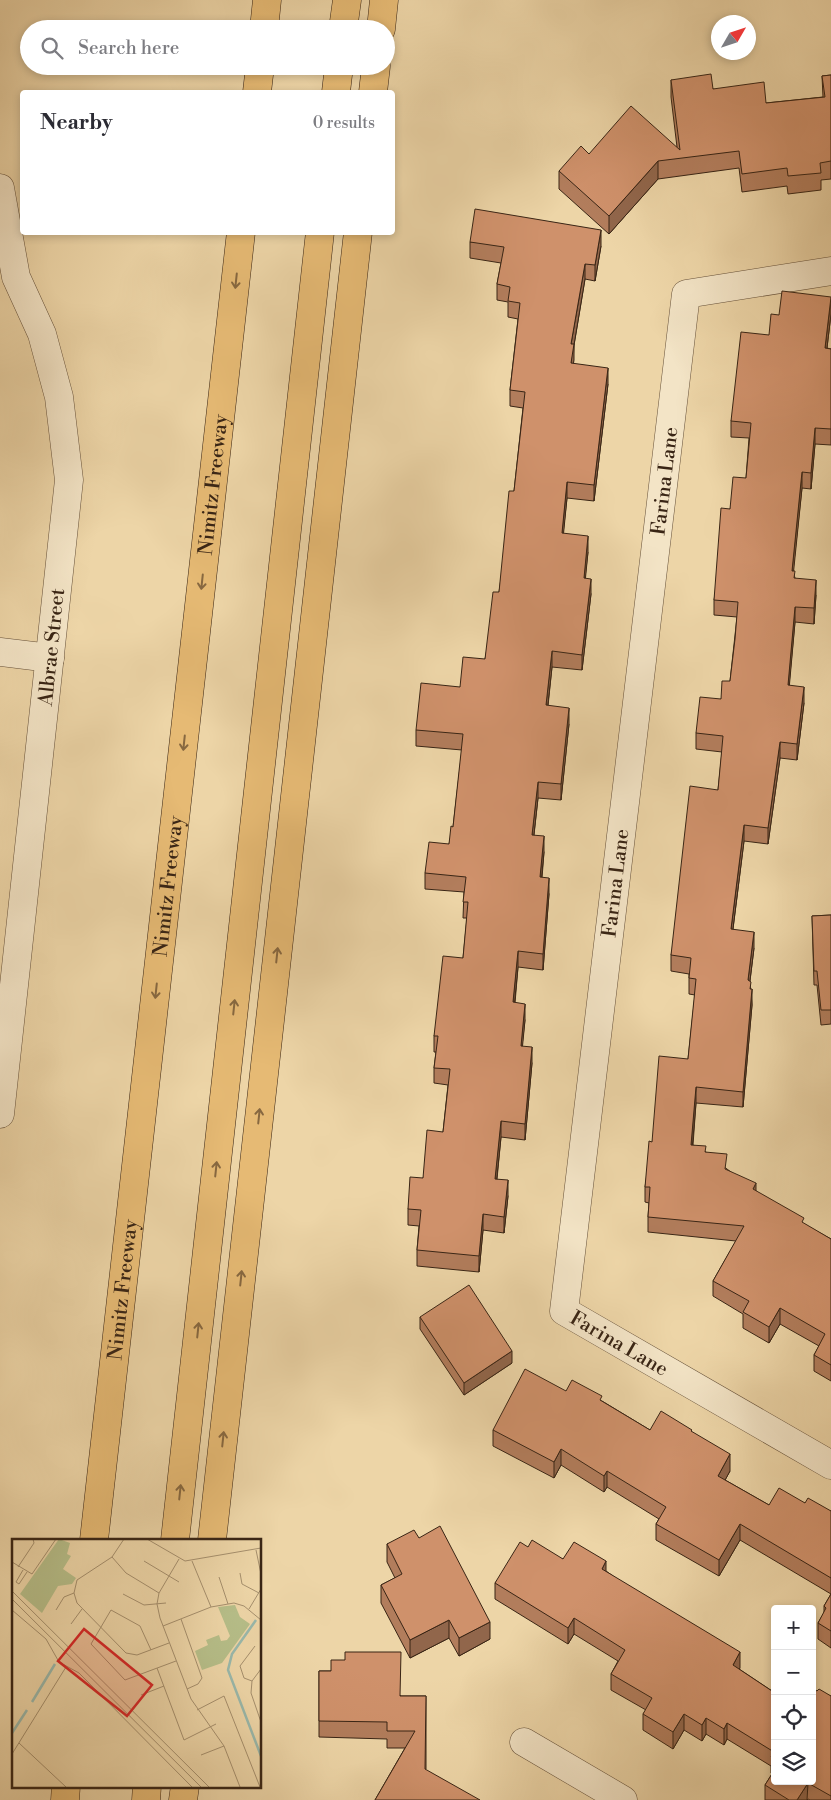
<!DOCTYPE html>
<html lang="en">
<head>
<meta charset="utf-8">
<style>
  body { margin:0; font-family:"Libre Bodoni",serif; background:#f2f2f3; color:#2b2b33 }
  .controls { position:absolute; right:15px; bottom:15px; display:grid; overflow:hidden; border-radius:5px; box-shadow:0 2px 8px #0003 }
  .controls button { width:45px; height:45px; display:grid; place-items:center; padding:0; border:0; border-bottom:1px solid #e1e1e2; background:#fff; color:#2b2b33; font:25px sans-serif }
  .compass { position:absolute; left:711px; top:15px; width:45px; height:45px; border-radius:50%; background:#fff; box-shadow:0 2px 8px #0003; rotate:51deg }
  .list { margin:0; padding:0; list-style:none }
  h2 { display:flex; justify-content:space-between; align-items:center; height:65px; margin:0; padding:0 20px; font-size:21px }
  h2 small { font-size:16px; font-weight:400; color:#7c7c81 }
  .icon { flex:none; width:28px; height:28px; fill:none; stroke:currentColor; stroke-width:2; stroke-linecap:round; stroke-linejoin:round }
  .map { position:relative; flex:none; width:831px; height:1800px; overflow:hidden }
  .search { position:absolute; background:#fff; box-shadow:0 2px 8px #0003; left:20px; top:20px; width:375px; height:55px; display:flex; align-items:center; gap:12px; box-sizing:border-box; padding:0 18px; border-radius:28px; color:#7c7c81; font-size:19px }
  .panel { position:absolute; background:#fff; box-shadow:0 2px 8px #0003; left:20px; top:90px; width:375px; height:145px; border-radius:5px }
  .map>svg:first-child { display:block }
</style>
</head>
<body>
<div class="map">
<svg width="831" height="1800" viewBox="0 0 831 1800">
  <rect width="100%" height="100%" fill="#edd5a7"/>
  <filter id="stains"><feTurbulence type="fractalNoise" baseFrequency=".004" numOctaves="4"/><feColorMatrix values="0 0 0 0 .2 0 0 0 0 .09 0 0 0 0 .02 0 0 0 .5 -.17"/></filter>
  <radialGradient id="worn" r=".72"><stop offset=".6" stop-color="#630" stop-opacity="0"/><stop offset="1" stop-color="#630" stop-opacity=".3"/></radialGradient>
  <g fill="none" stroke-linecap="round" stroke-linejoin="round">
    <defs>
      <g id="minor">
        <path d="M0,188L16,277L42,334L59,397L69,480L0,1114"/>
        <path id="s1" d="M831,271L686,294L564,1311L831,1465"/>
        <path d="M0,652L50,658"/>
        <path d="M524,1742L623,1800"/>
      </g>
      <g id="highway">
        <path d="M264,29L267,0"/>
        <path d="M343,29L347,0"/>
        <path d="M381,29L384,0"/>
        <path d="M257,92L260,66"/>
        <path d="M336,92L339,66"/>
        <path d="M373,92L376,66"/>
        <path id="s2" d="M94,1540L241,232"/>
        <path d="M175,1540L320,232"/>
        <path d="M212,1540L358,232"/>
        <path d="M65,1800L66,1786"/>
        <path d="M146,1800L147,1786"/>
        <path d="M183,1800L185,1786"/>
      </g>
    </defs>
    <!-- minor casing -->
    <use href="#minor" stroke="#66513a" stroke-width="29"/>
    <!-- highway casing -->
    <use href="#highway" stroke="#392515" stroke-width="29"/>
    <!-- minor -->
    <use href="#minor" stroke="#f3e4c6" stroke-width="28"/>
    <!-- highway -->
    <use href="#highway" stroke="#e6ba74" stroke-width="28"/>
  </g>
  <!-- wall -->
  <g fill="#b27d5c" stroke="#392515">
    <path d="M831,75V179L821,180V190L788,194L787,186L742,192L739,168L658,179L609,234L559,189V171L589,154L677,147L671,97V80L713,89L766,103L823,97L822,76Z"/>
    <path d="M470,242L601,246L595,281L585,279L574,345L573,363L608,384L594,501L567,498L563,534L588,552L585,578L591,594L582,670L552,667L548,706L569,724L561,800L538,798L534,835L544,852L542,878L549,894L543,970L518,967L515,1003L525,1020L522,1046L532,1063L525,1140L501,1137L497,1179L508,1196L504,1233L483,1230L479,1272L417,1266V1250L419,1226L408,1225V1209L423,1178L443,1132L448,1085L434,1083V1068L436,1052H434V1036L463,958L467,918H463L464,892L425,889V873L449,844L453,827L462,750L416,746V730L460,687L485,659L499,592L514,491L523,408L510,406V390L518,319L508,317V302L497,300V284L501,263L470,258Z"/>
    <path d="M831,314L827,348L831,349V445L815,444L811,489L802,488L793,571L795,578L816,595L814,624L795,622L789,685L804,703L797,760L780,758L768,844L744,841L733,929L754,948L750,981L752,1005L743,1107L696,1103L693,1145L706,1152L727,1169L756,1191L804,1224L831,1239V1381L814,1371V1355L819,1346L780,1324L769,1343L743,1328V1314L713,1296V1281L736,1241L648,1232V1217L649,1203L645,1202V1187L652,1142L688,1059L695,995L689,994V974L671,971V955L718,790L722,752L696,749V733L721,699L730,681L737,617L714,615V600L730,509L746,478L749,438L731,437V421L779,315Z"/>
    <path d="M831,915V1024L821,1025L817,985H814L812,916Z"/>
    <path d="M420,1317L512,1363L464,1395L420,1329Z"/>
    <path d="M566,1391L602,1401L650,1430L692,1432L730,1471L725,1480L769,1505L805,1503L831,1511V1648L818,1639V1623L824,1613V1606L831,1594L740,1540L719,1576L656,1540V1524L659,1519L607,1487L604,1492L561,1465L554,1478L493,1446V1430Z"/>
    <path d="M419,1538L490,1639L459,1656L449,1638L410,1658L381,1603V1585L395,1578L387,1562V1544Z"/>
    <path d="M528,1547L563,1559L606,1571L740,1668L739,1669L775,1693V1781L817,1691L831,1696V1800H810L808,1799L807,1800H765V1785L772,1774L771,1773V1766L727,1739L724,1745L706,1734L702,1741L684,1730L673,1749L643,1730V1714L646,1710L611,1690V1674L618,1661L574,1634L568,1644L495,1599V1583Z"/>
    <path d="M345,1660L401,1696H426V1769L375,1800L405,1748H387V1739L319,1737V1671H331Z"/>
  </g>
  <!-- shaded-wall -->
  <g fill="#91664b" stroke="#392515">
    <path d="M658,161V179L609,234V216Z"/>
    <path d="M601,230V246L595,281V265Z"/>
    <path d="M585,264V279L574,345V360L571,379V344Z"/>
    <path d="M831,298V314L825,364V348Z"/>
    <path d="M608,368V384L594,501V485Z"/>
    <path d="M815,428V444L811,489V473Z"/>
    <path d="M802,472V488L792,587V571Z"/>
    <path d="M567,482V498L562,549V533Z"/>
    <path d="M588,536V552L584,593V578Z"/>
    <path d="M591,579V594L582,670V655Z"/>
    <path d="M816,580V595L814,624V608Z"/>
    <path d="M795,607V622L788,701V685Z"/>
    <path d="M552,651V667L546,721V705Z"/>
    <path d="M804,687V703L797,760V744Z"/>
    <path d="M569,708V724L561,800V784Z"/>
    <path d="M780,742V758L768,844V828Z"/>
    <path d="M538,782V798L532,851V835Z"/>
    <path d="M744,825V841L731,944V929Z"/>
    <path d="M544,836V852L540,893V877Z"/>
    <path d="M549,878V894L543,970V954Z"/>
    <path d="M754,932V948L748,996V980Z"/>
    <path d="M518,951V967L513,1018V1002Z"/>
    <path d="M752,989V1005L743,1107V1092Z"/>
    <path d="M525,1004V1020L521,1062V1046Z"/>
    <path d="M532,1047V1063L525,1140V1124Z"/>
    <path d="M696,1087V1103L691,1161V1145Z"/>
    <path d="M501,1121V1137L495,1195V1179Z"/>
    <path d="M508,1180V1196L504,1233V1217Z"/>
    <path d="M756,1183V1199L753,1189Z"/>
    <path d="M483,1214V1230L479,1272V1256Z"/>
    <path d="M780,1308V1324L769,1343V1327Z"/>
    <path d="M512,1351V1363L464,1395V1383Z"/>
    <path d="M561,1449V1465L554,1478V1462Z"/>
    <path d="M730,1454V1471L718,1493V1476Z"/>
    <path d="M607,1471V1487L604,1492V1476Z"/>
    <path d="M740,1524V1540L719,1576V1560Z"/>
    <path d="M606,1561V1578L602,1569Z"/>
    <path d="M574,1618V1634L568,1644V1628Z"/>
    <path d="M449,1620V1638L410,1658V1640Z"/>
    <path d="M490,1622V1639L459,1656V1638Z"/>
    <path d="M740,1652V1668L733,1681V1665Z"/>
    <path d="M684,1714V1730L673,1749V1732Z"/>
    <path d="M706,1718V1734L702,1741V1725Z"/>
    <path d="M727,1723V1739L724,1745V1729Z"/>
    <path d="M808,1783L807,1800H797Z"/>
  </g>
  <!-- building -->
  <g fill="#cf916b" stroke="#392515">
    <path d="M711,74L713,89L764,82L766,103L825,97L822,76L831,75V161L820,163L821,173L788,176L787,168L742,174L739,151L658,161L609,216L559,171L581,146L589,154L631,106L680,150L671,80Z"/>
    <path d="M475,209L601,230L595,265L585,264L571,344H574L571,363L608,368L594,485L567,482L562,533L588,536L584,578L591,579L582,655L552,651L546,705L569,708L561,784L538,782L532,835L544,836L540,877L549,878L543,954L518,951L513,1002L525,1004L521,1046L532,1047L525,1124L501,1121L495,1179L508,1180L504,1217L483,1214L479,1256L417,1250L421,1210L408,1209L410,1177L423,1178L427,1130L443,1132L450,1069L434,1068L438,1036H434L443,956L463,958L468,902H463L466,877L425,873L429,842L449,844L451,826L453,827L463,734L416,730L421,683L460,687L463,657L485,659L493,592H499L509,491H514L525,392L510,390L520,303L508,301L510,287L497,284L504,247L470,242Z"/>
    <path d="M782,291L831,297L825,348L831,349V429L815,428L811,473L802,472L792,571H795L794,578L816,580L814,608L795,607L788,685L804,687L797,744L780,742L768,828L744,825L731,929L754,932L748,980L751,982L750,989H752L743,1092L696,1087L691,1145L706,1146L705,1152L727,1154L725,1169L756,1183L753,1189L804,1218L802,1222L831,1239V1365L814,1355L825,1334L780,1308L769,1327L743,1312L749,1301L713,1281L744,1226L648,1217L650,1187H645L649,1141L652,1142L659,1056L688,1059L696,979L689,978L691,958L671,955L690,786L718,790L723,736L696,733L700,697L721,699L722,681H730L735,639L738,602L714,600L721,508L730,509L733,477L746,478L751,423L731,421L741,332L769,335L771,314L779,315Z"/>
    <path d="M831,915V1010H821L817,971H814L812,916Z"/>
    <path d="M469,1285L512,1351L464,1383L420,1317Z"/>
    <path d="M525,1369L566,1391L572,1380L602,1396L600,1400L650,1430L661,1411L692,1430L691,1431L730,1454L718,1476L769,1505L779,1488L805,1503L808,1498L831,1511V1578L740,1524L719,1560L656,1524L666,1507L607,1471L604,1476L561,1449L554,1462L493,1430Z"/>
    <path d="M440,1526L490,1622L459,1638L449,1620L410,1640L381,1585L402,1574L387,1544L414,1530L419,1538Z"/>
    <path d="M532,1540L563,1559L574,1542L606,1561L602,1569L740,1652L733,1665L775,1693V1760L771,1757L774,1752L727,1723L724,1729L706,1718L702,1725L684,1714L673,1732L643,1714L652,1698L611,1674L625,1650L574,1618L568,1628L495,1583L520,1542L528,1547Z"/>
    <path d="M831,1594V1631L818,1623L826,1608L824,1606Z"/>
    <path d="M345,1652H401L400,1696H426L425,1769L480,1800H375L415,1731H387V1722L319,1721V1671H331V1660H345Z"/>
    <path d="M812,1688L817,1691L819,1689L831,1696V1796L808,1783L797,1800H789L765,1785L775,1769V1781H812Z"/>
  </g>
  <!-- one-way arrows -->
  <defs><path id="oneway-shaft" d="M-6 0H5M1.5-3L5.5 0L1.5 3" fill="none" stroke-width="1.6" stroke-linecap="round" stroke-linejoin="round" transform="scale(1.25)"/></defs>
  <g stroke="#876840">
    <use href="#oneway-shaft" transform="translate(236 281) rotate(96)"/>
    <use href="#oneway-shaft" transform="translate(202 582) rotate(96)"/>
    <use href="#oneway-shaft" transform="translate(184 743) rotate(96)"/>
    <use href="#oneway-shaft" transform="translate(277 955) rotate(-84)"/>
    <use href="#oneway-shaft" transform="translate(156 991) rotate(96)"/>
    <use href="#oneway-shaft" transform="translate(234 1007) rotate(-84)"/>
    <use href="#oneway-shaft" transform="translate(259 1116) rotate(-84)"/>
    <use href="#oneway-shaft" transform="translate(216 1169) rotate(-84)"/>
    <use href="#oneway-shaft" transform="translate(241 1278) rotate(-84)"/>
    <use href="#oneway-shaft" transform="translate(198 1330) rotate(-84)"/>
    <use href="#oneway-shaft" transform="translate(223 1439) rotate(-84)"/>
    <use href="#oneway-shaft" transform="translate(180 1492) rotate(-84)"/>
  </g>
  <g text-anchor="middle" stroke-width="5" stroke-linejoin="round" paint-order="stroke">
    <!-- street labels -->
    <g font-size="20" fill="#392515" stroke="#f3e4c6">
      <text transform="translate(664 481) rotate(-83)" y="7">Farina Lane</text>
      <text dy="7" stroke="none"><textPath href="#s2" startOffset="1062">Nimitz Freeway</textPath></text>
      <text transform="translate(51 647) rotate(-84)" y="7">Albrae Street</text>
      <text transform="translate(615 883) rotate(-83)" y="7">Farina Lane</text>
      <text dy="7" stroke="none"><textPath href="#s2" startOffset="658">Nimitz Freeway</textPath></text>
      <text dy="7" stroke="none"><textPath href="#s2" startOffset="252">Nimitz Freeway</textPath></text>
      <text dy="7" stroke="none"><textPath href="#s1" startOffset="1235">Farina Lane</textPath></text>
    </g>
  </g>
  <!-- overview -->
  <g transform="translate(12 1539)">
    <rect width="249" height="249" fill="#edd5a7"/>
    <path d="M47,0L58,4L55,15L59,17L51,30L64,39L60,45L46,47L30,74L8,55ZM223,66L228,78L238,85L210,124L190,131L183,112L196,106L194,101L207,96L209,102L215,101L218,97L206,68Z" fill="#b6be89"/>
    <path fill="none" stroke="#99b8ab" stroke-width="2.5" d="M244,81L220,115L216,131L249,217M20,163L43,125M0,194L15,171"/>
    <path fill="none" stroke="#a58f6d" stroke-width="1" d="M112,0L100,18L65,41L62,54L65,64L114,114L125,116L157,104M135,0L173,22L249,9M244,11L249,35M100,18L114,34L147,54M167,20L147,54L145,65L148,79L179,160L212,207L228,248M132,22L167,43M180,22L199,68M0,23L20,35L44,0M6,28L22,4L21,0M11,31L4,43L7,45L15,33M228,34L230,45L247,54M207,38L216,65M0,52L197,248M111,55L132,66L154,64M0,60L189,248M237,70L249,50M0,71L34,100L47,123L67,134L180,248M44,71L52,58L62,54M169,80L190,139M59,85L70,70M151,87L199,68L222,64L232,67L249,81M139,111L128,87L99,71L79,105L113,141L164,122M145,129L172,201L204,185M249,130L240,142L239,154L249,183M240,142L232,139L228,127L243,107M175,150L186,145L190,139M129,156L152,147M185,171L212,157L248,248M7,204L54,248M0,215L54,128M189,216L212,207"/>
    <path fill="#d62828" fill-opacity="0.15" stroke="#d62828" stroke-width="2.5" d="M72,90L140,146L115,177L46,122Z"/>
    <rect width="249" height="249" fill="none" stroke="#392515" stroke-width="2.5"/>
  </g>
  <rect width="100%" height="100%" filter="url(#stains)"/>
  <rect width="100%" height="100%" fill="url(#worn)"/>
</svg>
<div class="controls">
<button>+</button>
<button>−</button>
<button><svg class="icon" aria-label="locate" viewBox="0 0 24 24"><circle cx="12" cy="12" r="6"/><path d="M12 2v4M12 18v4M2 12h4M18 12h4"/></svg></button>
<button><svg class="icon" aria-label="layers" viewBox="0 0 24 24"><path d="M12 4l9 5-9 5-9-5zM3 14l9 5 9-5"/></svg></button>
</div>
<svg class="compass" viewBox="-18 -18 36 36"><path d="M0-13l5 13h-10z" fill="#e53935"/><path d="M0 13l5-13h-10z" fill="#7c7c81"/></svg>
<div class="search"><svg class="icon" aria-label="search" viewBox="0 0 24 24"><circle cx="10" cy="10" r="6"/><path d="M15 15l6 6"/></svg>Search here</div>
<section class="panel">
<h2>Nearby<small>0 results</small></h2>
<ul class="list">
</ul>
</section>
</div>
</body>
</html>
